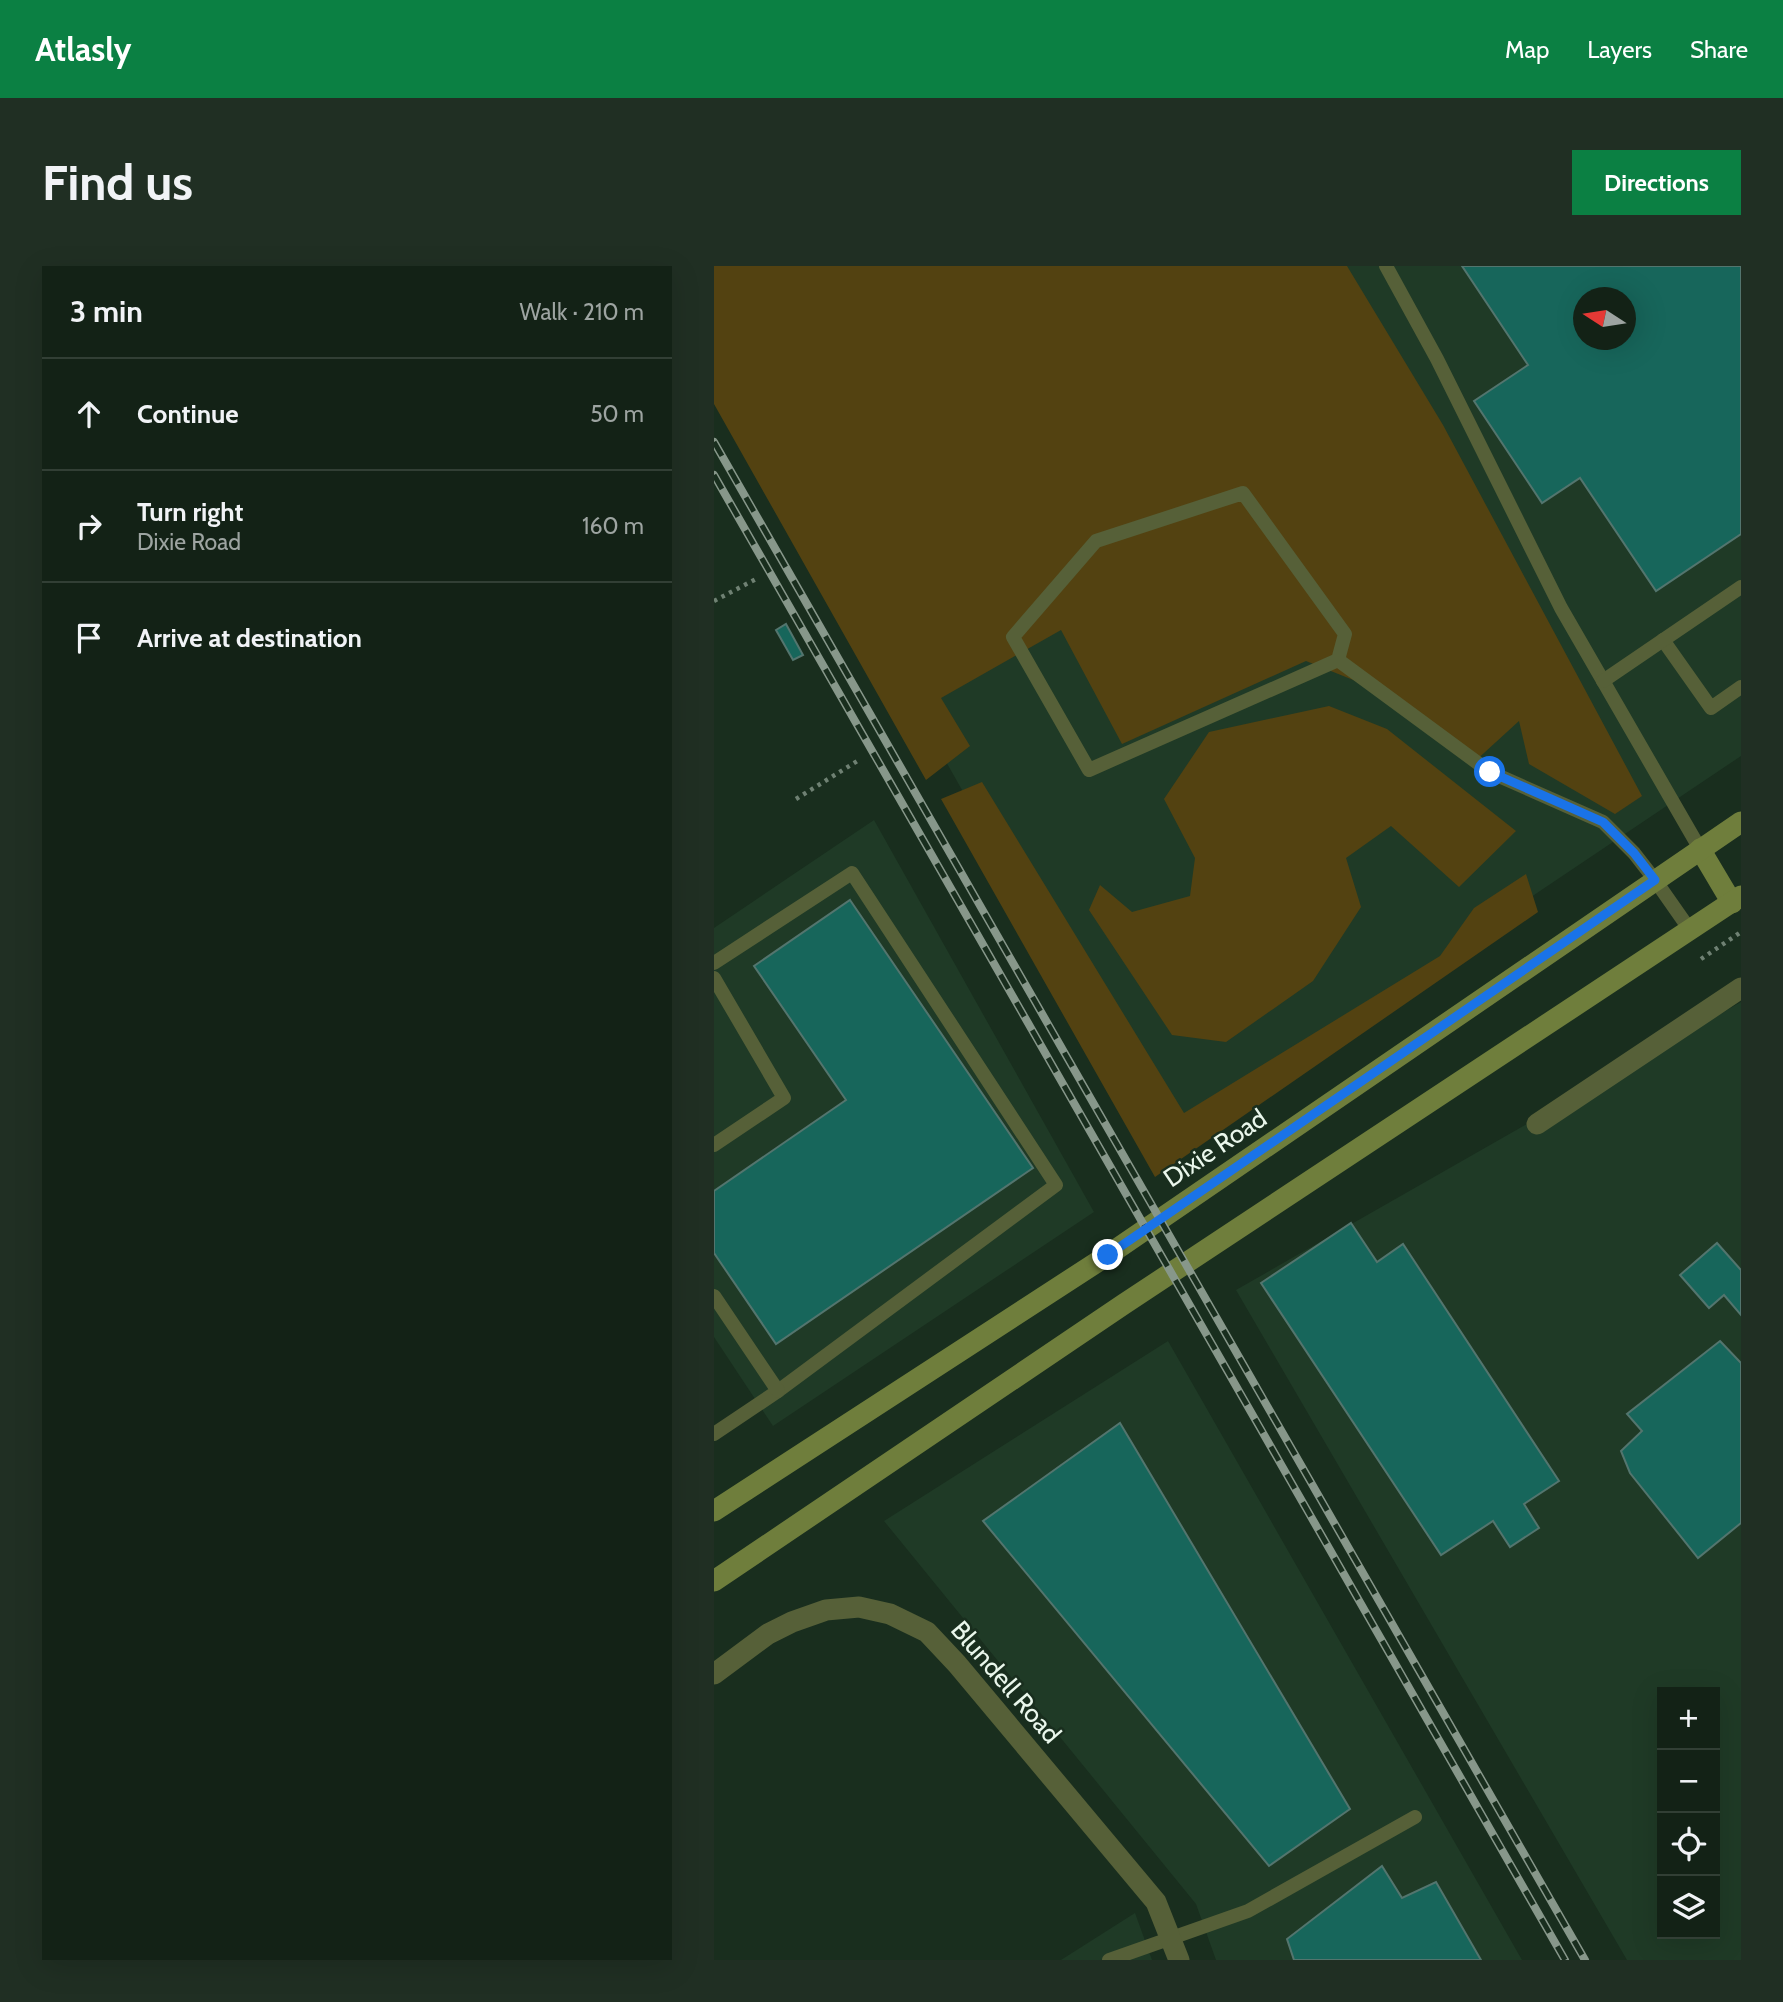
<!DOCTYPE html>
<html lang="en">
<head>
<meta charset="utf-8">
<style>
  body { margin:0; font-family:Cabin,sans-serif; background:#202f23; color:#f1f3f6 }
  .controls { position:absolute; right:21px; bottom:21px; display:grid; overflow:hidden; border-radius:0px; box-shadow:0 7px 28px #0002 }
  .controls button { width:63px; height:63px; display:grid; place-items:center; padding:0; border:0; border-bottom:2px solid #323f35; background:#132216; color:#f1f3f6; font:35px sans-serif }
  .compass { position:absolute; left:859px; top:21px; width:63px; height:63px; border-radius:50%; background:#132216; box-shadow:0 7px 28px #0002; rotate:282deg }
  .stop { position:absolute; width:21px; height:21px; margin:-16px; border:5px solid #1a73e8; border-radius:50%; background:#fff }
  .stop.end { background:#1a73e8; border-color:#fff; box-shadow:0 2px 7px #0008 }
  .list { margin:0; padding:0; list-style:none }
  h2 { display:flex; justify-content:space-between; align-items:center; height:91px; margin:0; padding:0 28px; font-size:30px }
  h2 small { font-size:23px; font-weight:400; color:#9da4a1 }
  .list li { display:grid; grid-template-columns:46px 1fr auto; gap:21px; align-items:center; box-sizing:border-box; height:112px; padding:0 28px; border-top:2px solid #323f35 }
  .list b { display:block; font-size:26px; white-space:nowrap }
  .list p { margin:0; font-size:23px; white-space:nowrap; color:#9da4a1 }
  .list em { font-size:23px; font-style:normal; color:#9da4a1 }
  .icon { flex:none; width:38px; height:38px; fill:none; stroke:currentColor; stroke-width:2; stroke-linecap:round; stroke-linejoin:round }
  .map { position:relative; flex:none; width:1027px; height:1694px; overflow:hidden; border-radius:0px }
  header { display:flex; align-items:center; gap:42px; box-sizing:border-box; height:98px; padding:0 35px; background:#0b8043; color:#fff }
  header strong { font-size:33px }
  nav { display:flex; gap:38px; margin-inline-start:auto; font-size:24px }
  .intro { display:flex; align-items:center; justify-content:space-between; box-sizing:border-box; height:168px; padding:0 42px }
  h1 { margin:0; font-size:49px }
  .button { padding:18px 32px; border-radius:0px; background:#0b8043; color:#fff; font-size:24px; font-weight:700 }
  main { display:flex; gap:42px; padding:0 42px }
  aside { flex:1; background:#132216; border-radius:0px; box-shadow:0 7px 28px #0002 }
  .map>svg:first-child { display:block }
</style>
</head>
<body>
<header>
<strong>Atlasly</strong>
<nav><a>Map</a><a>Layers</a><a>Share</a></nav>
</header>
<div class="intro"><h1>Find us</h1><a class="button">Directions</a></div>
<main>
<aside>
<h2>3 min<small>Walk · 210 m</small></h2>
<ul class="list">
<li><svg class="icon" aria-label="ahead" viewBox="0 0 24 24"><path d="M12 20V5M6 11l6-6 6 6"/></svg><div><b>Continue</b></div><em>50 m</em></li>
<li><svg class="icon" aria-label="right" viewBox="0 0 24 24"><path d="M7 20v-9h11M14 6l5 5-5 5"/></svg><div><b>Turn right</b><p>Dixie Road</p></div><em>160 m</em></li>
<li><svg class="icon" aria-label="arrive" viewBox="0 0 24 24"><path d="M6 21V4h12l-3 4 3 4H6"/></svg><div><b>Arrive at destination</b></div></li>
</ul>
</aside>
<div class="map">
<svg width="1027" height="1694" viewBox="0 0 1027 1694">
  <rect width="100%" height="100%" fill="#192e1e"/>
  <!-- built -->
  <g fill="#1f3a26" fill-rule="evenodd">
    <path d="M0,0H1027V490L449,878L0,87ZM870,32H912V74H870Z"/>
    <path d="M160,554L380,946L59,1160L0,1071V662Z"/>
    <path d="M1027,736V1694H913L522,1024ZM948,1426H1001V1668H948Z"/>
    <path d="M454,1075L808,1694H502L482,1638L170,1255Z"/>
    <path d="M421,1647L438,1694H347Z"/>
  </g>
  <!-- green -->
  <g fill="#534211">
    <path d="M0,0H633L729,159L928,530L901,548L815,498L805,455L759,497L679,430L592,395L408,478L347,364L227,432L256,480L212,514L0,138Z"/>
    <path d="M615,440L673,463L802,565L745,621L677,560L632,592L647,641L599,715L512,776L458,769L375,644L386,619L418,646L476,630L481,592L450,533L495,466Z"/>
    <path d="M268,516L470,847L726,690L760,642L812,608L824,646L441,911L227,533Z"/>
  </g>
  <!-- building -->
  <g fill="#17665b" stroke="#53756e" stroke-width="2" fill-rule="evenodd">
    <path d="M748,0H1027V268L942,325L866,212L828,237L760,135L814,99ZM870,32H912V74H870Z"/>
    <path d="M72,358L89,389L79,394L62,364Z"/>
    <path d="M136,634L319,902L62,1078L0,987V925L132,834L40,700Z"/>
    <path d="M637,957L663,996L689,978L845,1215L810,1238L825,1262L796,1281L779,1255L727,1289L547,1017Z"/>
    <path d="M1003,977L1027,1004V1049L1010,1029L995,1042L966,1009Z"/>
    <path d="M1006,1075L1027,1097V1257L984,1292L916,1207L907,1185L928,1165L913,1148Z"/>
    <path d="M406,1157L636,1543L555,1600L269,1255Z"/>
    <path d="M668,1600L688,1632L722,1616L767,1694H580L573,1673Z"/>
  </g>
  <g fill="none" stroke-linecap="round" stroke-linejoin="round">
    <!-- path -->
    <g stroke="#6f8173" stroke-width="4.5" stroke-dasharray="3.5 5" stroke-linecap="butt">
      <path d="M0,335L42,313"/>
      <path d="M82,533L145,494"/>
      <path d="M987,693L1027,666"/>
    </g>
    <!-- service -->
    <g stroke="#566038" stroke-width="14">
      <path d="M672,0L723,93L847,342L986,583"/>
      <path d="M949,374L997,442L1027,421"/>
      <path d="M624,394L631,368L529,227L382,275L299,371L375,504L624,394L776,506L889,556L920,587L941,614L976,664"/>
      <path d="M889,415L1027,321"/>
      <path d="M0,697L138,607L342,919L64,1125L0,1168"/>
      <path d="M0,712L70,832L0,879"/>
      <path d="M0,1030L64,1125"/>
      <path d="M395,1694L534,1645L701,1551"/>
    </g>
    <!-- minor -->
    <g stroke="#566038" stroke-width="21">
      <path d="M823,858L1027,722"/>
      <path d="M0,1408L54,1368L78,1356L112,1344L145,1341L176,1348L213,1366L243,1398L442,1636L465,1694"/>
    </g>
    <!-- secondary -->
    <g stroke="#6f7e3c" stroke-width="21">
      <path d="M986,583L1018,637"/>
      <path d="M0,1245L394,989L1027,556"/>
      <path d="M0,1315L410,1038L1027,630"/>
    </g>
    <defs>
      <g id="rail">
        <path d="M0,176L871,1694"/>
        <path d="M0,209L851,1694"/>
      </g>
    </defs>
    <!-- rail casing -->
    <use href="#rail" stroke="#87978a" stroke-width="8"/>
    <!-- rail -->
    <use href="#rail" stroke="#192e1e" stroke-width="5" stroke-dasharray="16" stroke-linecap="butt"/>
  </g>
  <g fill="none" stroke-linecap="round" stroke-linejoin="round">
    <!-- route -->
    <path stroke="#1a73e8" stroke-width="9" d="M394,989L941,614L920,587L889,556L776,506"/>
  </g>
  <g text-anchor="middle" stroke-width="5" stroke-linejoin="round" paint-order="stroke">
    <!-- street labels -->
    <g font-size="26" fill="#eaf7ec" stroke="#192e1e">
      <text transform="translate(501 882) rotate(-34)" y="9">Dixie Road</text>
      <text transform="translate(292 1416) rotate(49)" y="9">Blundell Road</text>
    </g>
  </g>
</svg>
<div class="controls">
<button>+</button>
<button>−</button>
<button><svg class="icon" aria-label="locate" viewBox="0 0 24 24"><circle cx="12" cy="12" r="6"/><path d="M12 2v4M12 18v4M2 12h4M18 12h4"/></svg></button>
<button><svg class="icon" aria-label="layers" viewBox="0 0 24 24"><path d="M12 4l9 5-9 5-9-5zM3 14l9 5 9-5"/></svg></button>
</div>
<svg class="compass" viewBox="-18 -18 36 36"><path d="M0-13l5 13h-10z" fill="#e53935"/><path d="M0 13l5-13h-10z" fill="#9da4a1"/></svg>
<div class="stop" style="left:776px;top:506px"></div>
<div class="stop end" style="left:394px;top:989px"></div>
</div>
</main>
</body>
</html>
